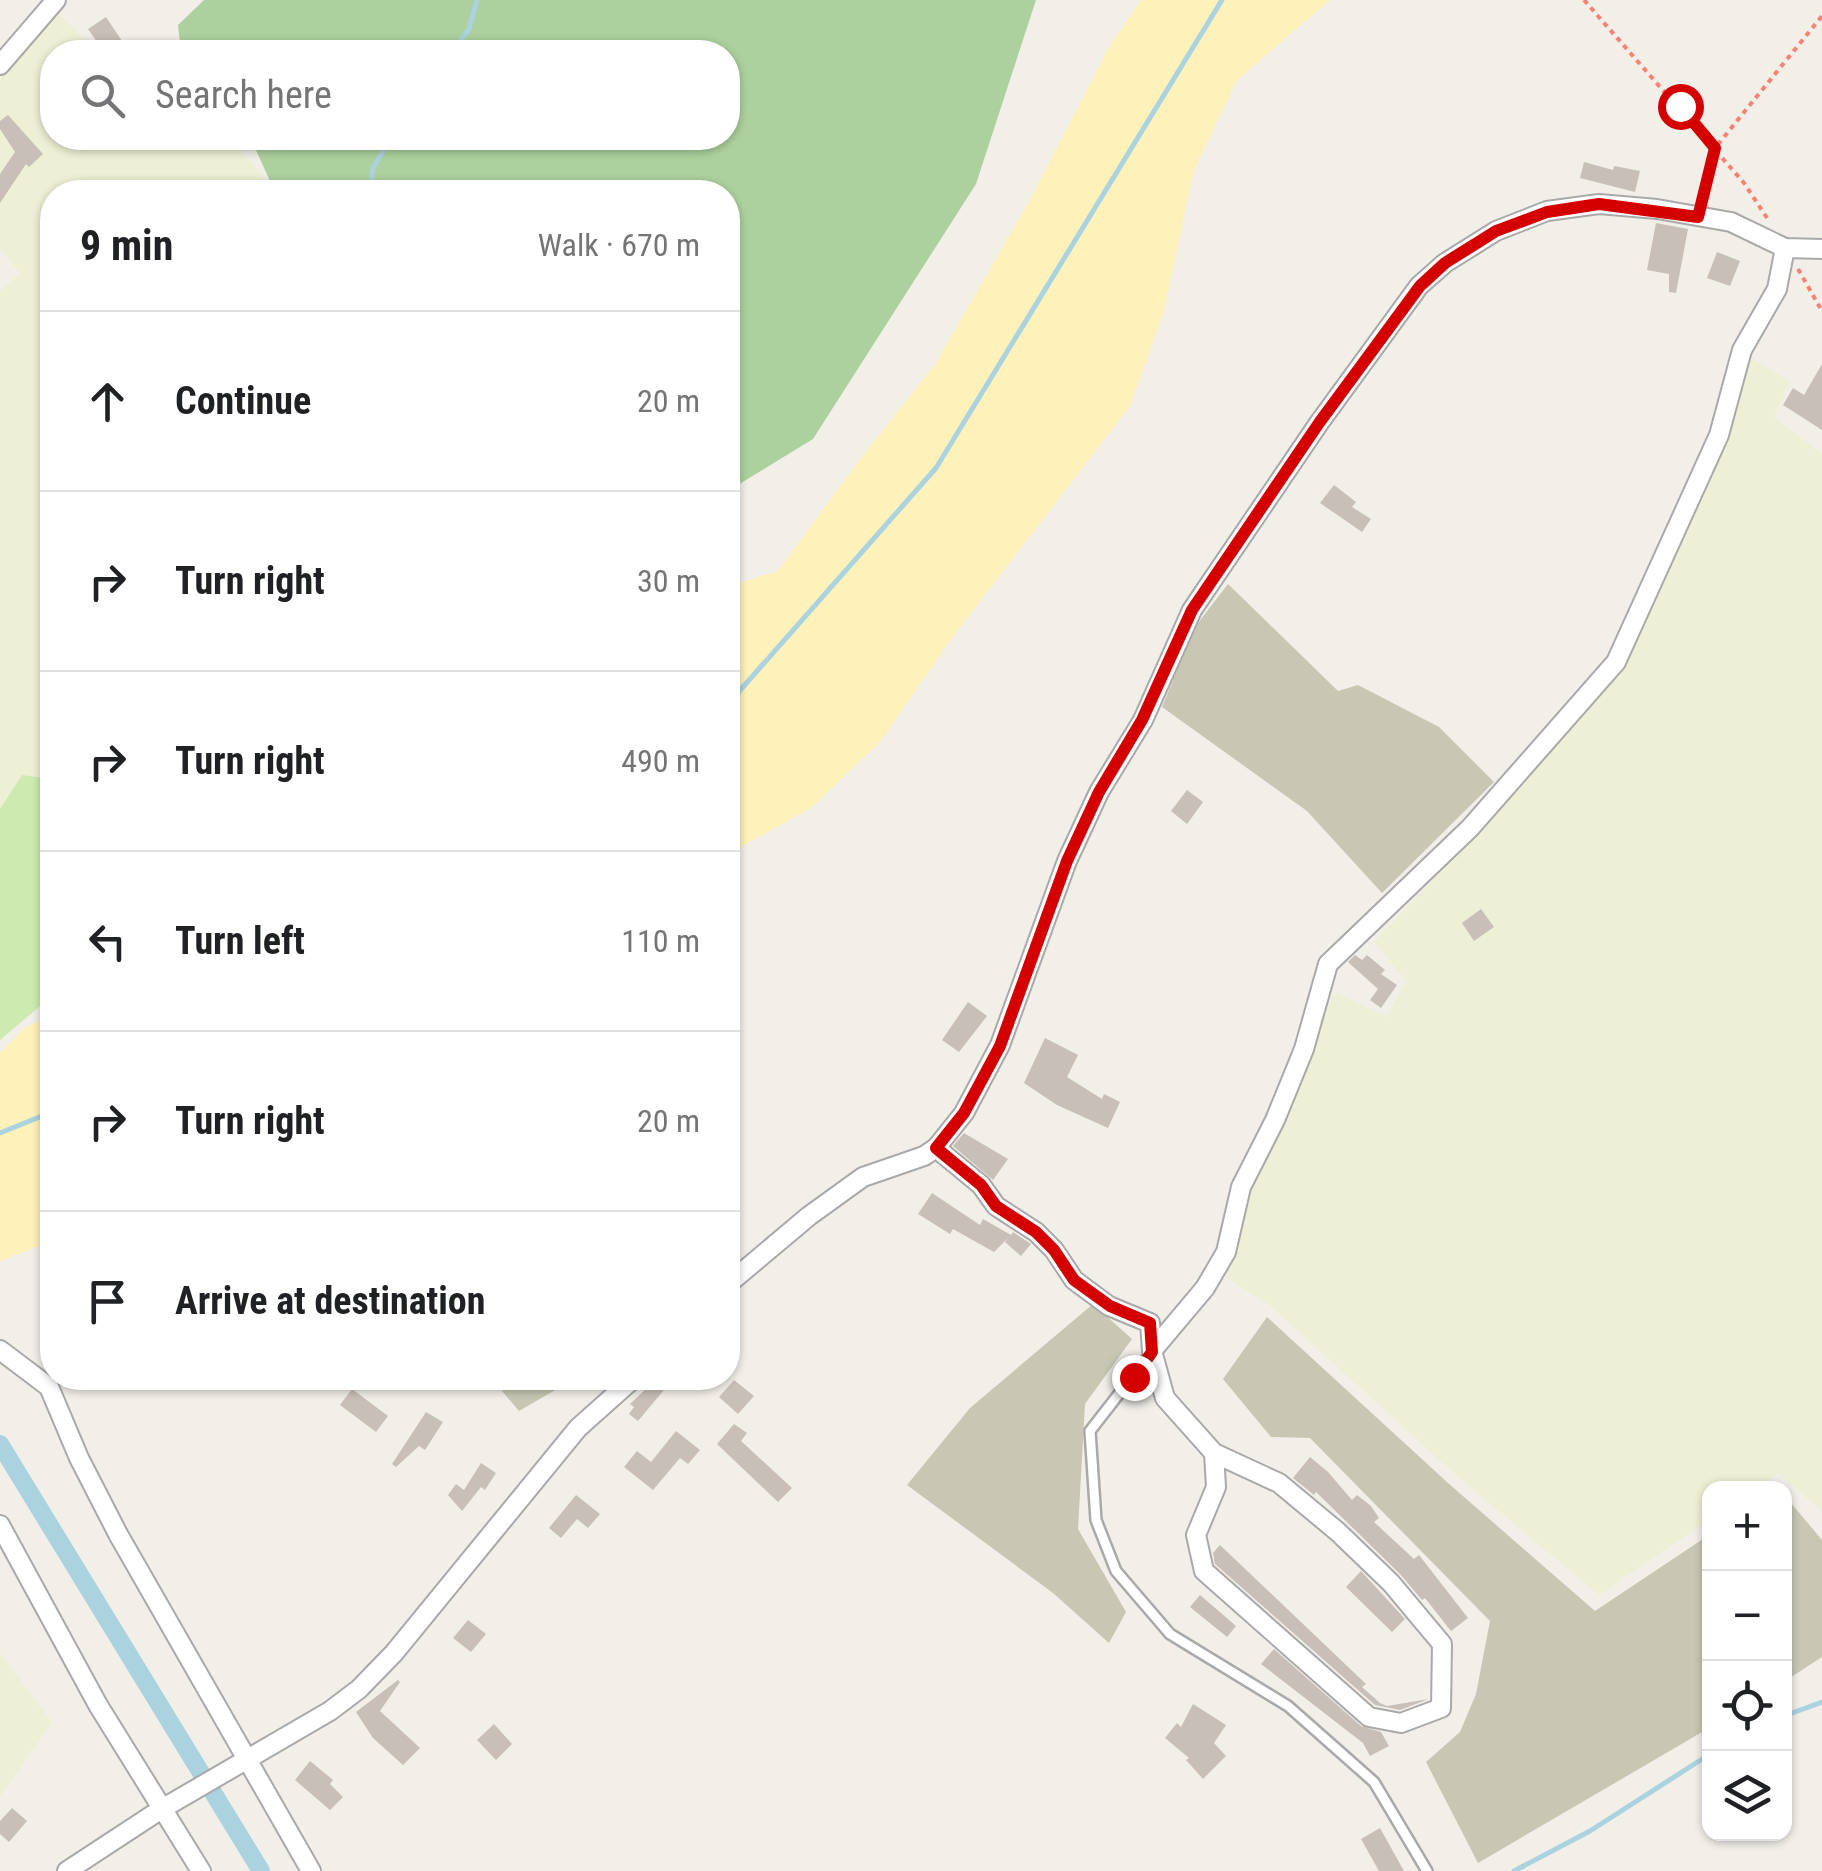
<!DOCTYPE html>
<html lang="en">
<head>
<meta charset="utf-8">
<style>
  body { margin:0; font-family:"Roboto Condensed",sans-serif; background:#f2f2f2; color:#202124 }
  .controls { position:absolute; right:30px; bottom:30px; display:grid; overflow:hidden; border-radius:20px; box-shadow:0 2px 8px #0004 }
  .controls button { width:90px; height:90px; display:grid; place-items:center; padding:0; border:0; border-bottom:2px solid #e0e0e0; background:#fff; color:#202124; font:50px sans-serif }
  .stop { position:absolute; width:30px; height:30px; margin:-22px; border:8px solid #d40000; border-radius:50%; background:#fff }
  .stop.end { background:#d40000; border-color:#fff; box-shadow:0 2px 10px #0008 }
  .list { margin:0; padding:0; list-style:none }
  h2 { display:flex; justify-content:space-between; align-items:center; height:130px; margin:0; padding:0 40px; font-size:42px }
  h2 small { font-size:32px; font-weight:400; color:#757577 }
  .list li { display:grid; grid-template-columns:65px 1fr auto; gap:30px; align-items:center; box-sizing:border-box; height:180px; padding:0 40px; border-top:2px solid #e0e0e0 }
  .list b { display:block; font-size:38px; white-space:nowrap }
  .list em { font-size:32px; font-style:normal; color:#757577 }
  .icon { flex:none; width:55px; height:55px; fill:none; stroke:currentColor; stroke-width:2; stroke-linecap:round; stroke-linejoin:round }
  .map { position:relative; flex:none; width:1822px; height:1871px; overflow:hidden }
  .search { position:absolute; background:#fff; box-shadow:0 2px 8px #0004; left:40px; top:40px; width:700px; height:110px; display:flex; align-items:center; gap:25px; box-sizing:border-box; padding:0 35px; border-radius:40px; color:#757577; font-size:38px }
  .panel { position:absolute; background:#fff; box-shadow:0 2px 8px #0004; left:40px; top:180px; width:700px; height:1210px; border-radius:40px }
  .map>svg:first-child { display:block }
</style>
</head>
<body>
<div class="map">
<svg width="1822" height="1871" viewBox="0 0 1822 1871">
  <rect width="100%" height="100%" fill="#f2efe9"/>
  <!-- construction -->
  <g fill="#c7c7b4">
    <path d="M1228,584L1338,691L1358,685L1439,727L1494,782L1382,893L1307,811L1162,707L1194,628Z"/>
    <path d="M1093,1304L1132,1339L1085,1404L1078,1529L1126,1612L1109,1643L1053,1593L907,1485L970,1408Z"/>
    <path d="M1267,1317L1448,1483L1595,1611L1709,1535V1728L1478,1863L1426,1762L1460,1732L1476,1694L1490,1621L1310,1438L1271,1437L1223,1379Z"/>
    <path d="M491,1378H576L519,1411Z"/>
    <path d="M1785,1496L1822,1540V1657L1785,1681Z"/>
  </g>
  <!-- farmland -->
  <g fill="#eef0d5">
    <path d="M56,12L98,52H52V138H231L259,171L270,192H52V779L22,775L0,809V291L20,273L0,249V78Z"/>
    <path d="M1746,355L1790,381L1774,417L1822,454V1512L1779,1473L1756,1488H1710L1709,1520L1599,1595L1457,1476L1268,1304L1226,1278L1244,1191L1335,992L1386,1017L1406,981L1374,942L1451,861L1600,690Z"/>
    <path d="M0,1653L52,1722L0,1797Z"/>
  </g>
  <!-- grass -->
  <path fill="#cdebb0" d="M22,775L52,779V996L0,1040V809Z"/>
  <!-- forest -->
  <path fill="#add19e" d="M204,0H1036L976,184L813,439L728,491V192H275L255,148L245,138H728V52H181L178,25Z"/>
  <!-- sand -->
  <g fill="#fff1ba">
    <path d="M1141,0H1330L1237,80L1194,170L1164,311L1130,406L952,638L880,742L811,808L728,854V587L778,571L861,458L934,366L1031,198L1108,49Z"/>
    <path d="M52,1015V1241L0,1261V1053L26,1027Z"/>
  </g>
  <g fill="none" stroke-linecap="round" stroke-linejoin="round">
    <!-- stream -->
    <g stroke="#aad3df" stroke-width="5">
      <path d="M452,52L469,29L477,0"/>
      <path d="M370,192L373,168L391,138"/>
      <path d="M728,704L936,468L1222,0"/>
      <path d="M0,1133L52,1112"/>
      <path d="M1784,1716L1822,1702"/>
      <path d="M1514,1871L1590,1831L1710,1754"/>
    </g>
    <!-- canal -->
    <path stroke="#aad3df" stroke-width="18" d="M0,1444L261,1871"/>
  </g>
  <!-- building -->
  <g fill="#c7bfb8">
    <path d="M106,17L122,41L104,52L88,29Z"/>
    <path d="M8,115L43,154L29,167L26,164L0,203V174L15,152L0,129V121Z"/>
    <path d="M1584,162L1613,170L1614,166L1640,171L1635,192L1580,178Z"/>
    <path d="M1656,223L1688,229L1676,293L1669,292V274L1647,270Z"/>
    <path d="M1717,252L1740,261L1730,286L1707,278Z"/>
    <path d="M1822,364V430L1783,405L1793,388L1804,395Z"/>
    <path d="M1334,485L1356,502L1352,507L1371,519L1362,532L1320,503Z"/>
    <path d="M1187,790L1203,802L1187,824L1171,811Z"/>
    <path d="M1481,909L1494,927L1474,941L1462,923Z"/>
    <path d="M1355,955L1362,960L1367,955L1385,970L1381,974L1397,985L1381,1008L1370,1000L1378,989L1348,962Z"/>
    <path d="M968,1002L987,1016L959,1052L942,1040Z"/>
    <path d="M1045,1038L1078,1055L1067,1077L1102,1099L1104,1094L1120,1102L1108,1128L1057,1105L1024,1083Z"/>
    <path d="M964,1133L1008,1159L993,1180L953,1146Z"/>
    <path d="M932,1193L980,1225L983,1219L1011,1235L1013,1232L1031,1244L1021,1256L1005,1242L1009,1237L994,1252L953,1229L950,1234L918,1214Z"/>
    <path d="M646,1378H674L638,1421L629,1414L634,1407L630,1404L650,1385Z"/>
    <path d="M734,1380L754,1396L738,1414L719,1397Z"/>
    <path d="M352,1389L388,1416L376,1432L340,1405Z"/>
    <path d="M426,1412L443,1422L425,1450L419,1446L396,1467L392,1464Z"/>
    <path d="M734,1424L747,1433L741,1441L792,1488L778,1502L717,1444Z"/>
    <path d="M676,1431L700,1450L688,1464L680,1458L653,1490L624,1467L637,1451L651,1462Z"/>
    <path d="M1310,1457L1328,1472L1352,1500L1357,1495L1371,1506L1379,1518L1374,1522L1414,1559L1419,1555L1468,1618L1451,1631L1425,1598L1422,1600L1400,1574L1316,1492L1314,1495L1293,1478Z"/>
    <path d="M481,1463L496,1473L485,1490L481,1487L462,1511L448,1495L456,1484L464,1490Z"/>
    <path d="M576,1495L600,1514L588,1528L577,1519L561,1538L549,1528Z"/>
    <path d="M1220,1545L1366,1684L1362,1687L1380,1703L1387,1706L1429,1699L1400,1710L1375,1705L1215,1564L1213,1553Z"/>
    <path d="M1361,1571L1405,1619L1392,1632L1346,1587Z"/>
    <path d="M1200,1595L1236,1626L1227,1637L1190,1607Z"/>
    <path d="M468,1620L486,1634L471,1652L453,1638Z"/>
    <path d="M1274,1649L1361,1726L1381,1732L1389,1746L1370,1756L1363,1743L1261,1664Z"/>
    <path d="M398,1680L400,1682L380,1711L420,1748L403,1765L373,1738L356,1712Z"/>
    <path d="M1193,1704L1226,1725L1214,1743L1226,1756L1203,1779L1186,1760L1189,1758L1165,1738L1177,1723L1181,1727Z"/>
    <path d="M494,1724L512,1744L496,1760L477,1740Z"/>
    <path d="M310,1761L333,1780L330,1784L343,1797L330,1810L295,1780Z"/>
    <path d="M12,1808L27,1821L9,1842L0,1834V1821Z"/>
    <path d="M1380,1828L1404,1871H1379L1361,1839Z"/>
  </g>
  <g fill="none" stroke-linecap="round" stroke-linejoin="round">
    <defs>
      <path id="service" d="M1150,1354L1090,1431L1096,1520L1116,1571L1170,1634L1288,1706L1374,1782L1427,1871"/>
      <g id="minor">
        <path d="M0,65L56,0"/>
        <path d="M936,1148L981,1185L996,1206L1036,1232L1054,1250L1074,1280L1109,1306L1150,1323L1152,1351L1165,1398L1214,1453L1279,1483L1338,1532L1391,1583L1442,1644L1441,1708L1401,1723L1369,1717L1204,1571L1196,1535L1216,1487L1214,1453"/>
        <path d="M728,1284L809,1216L863,1177L924,1156L936,1148L964,1113L1000,1045L1067,861L1099,792L1143,720L1192,610L1319,423L1419,286L1445,263L1496,231L1547,211L1599,204L1657,209L1731,222L1785,248L1822,249"/>
        <path d="M0,1350L49,1387L79,1458L118,1534L311,1871"/>
        <path d="M1152,1351L1205,1288L1226,1252L1241,1187L1275,1120L1304,1049L1328,964L1470,828L1616,662L1719,435L1742,350L1777,289L1785,248"/>
        <path d="M0,1525L98,1705L201,1871"/>
        <path d="M67,1871L160,1810L330,1711L359,1689L394,1653L578,1428L634,1378"/>
      </g>
    </defs>
    <!-- service casing -->
    <use href="#service" stroke="#a9a9a9" stroke-width="14"/>
    <!-- minor casing -->
    <use href="#minor" stroke="#a9a9a9" stroke-width="22"/>
    <!-- path -->
    <g stroke="#fa8072" stroke-width="4" stroke-dasharray="5 5" stroke-linecap="butt">
      <path d="M1584,0L1744,183L1767,218"/>
      <path d="M1702,202L1715,148L1822,16"/>
      <path d="M1798,269L1822,311"/>
    </g>
    <!-- service -->
    <use href="#service" stroke="#fff" stroke-width="9"/>
    <!-- minor -->
    <use href="#minor" stroke="#fff" stroke-width="18"/>
  </g>
  <g fill="none" stroke-linecap="round" stroke-linejoin="round">
    <!-- route -->
    <path stroke="#d40000" stroke-width="12" d="M1134,1377L1152,1352L1150,1323L1110,1306L1074,1280L1054,1250L1036,1232L996,1206L981,1185L936,1148L964,1113L1000,1046L1067,861L1099,792L1142,720L1192,610L1319,423L1420,286L1445,263L1496,231L1547,212L1599,204L1698,217L1715,148L1680,106"/>
  </g>
</svg>
<div class="controls">
<button>+</button>
<button>−</button>
<button><svg class="icon" aria-label="locate" viewBox="0 0 24 24"><circle cx="12" cy="12" r="6"/><path d="M12 2v4M12 18v4M2 12h4M18 12h4"/></svg></button>
<button><svg class="icon" aria-label="layers" viewBox="0 0 24 24"><path d="M12 4l9 5-9 5-9-5zM3 14l9 5 9-5"/></svg></button>
</div>
<div class="stop" style="left:1680px;top:106px"></div>
<div class="stop end" style="left:1134px;top:1377px"></div>
<div class="search"><svg class="icon" aria-label="search" viewBox="0 0 24 24"><circle cx="10" cy="10" r="6"/><path d="M15 15l6 6"/></svg>Search here</div>
<section class="panel">
<h2>9 min<small>Walk · 670 m</small></h2>
<ul class="list">
<li><svg class="icon" aria-label="ahead" viewBox="0 0 24 24"><path d="M12 20V5M6 11l6-6 6 6"/></svg><div><b>Continue</b></div><em>20 m</em></li>
<li><svg class="icon" aria-label="right" viewBox="0 0 24 24"><path d="M7 20v-9h11M14 6l5 5-5 5"/></svg><div><b>Turn right</b></div><em>30 m</em></li>
<li><svg class="icon" aria-label="right" viewBox="0 0 24 24"><path d="M7 20v-9h11M14 6l5 5-5 5"/></svg><div><b>Turn right</b></div><em>490 m</em></li>
<li><svg class="icon" aria-label="left" viewBox="0 0 24 24"><path d="M17 20v-9H6M10 6l-5 5 5 5"/></svg><div><b>Turn left</b></div><em>110 m</em></li>
<li><svg class="icon" aria-label="right" viewBox="0 0 24 24"><path d="M7 20v-9h11M14 6l5 5-5 5"/></svg><div><b>Turn right</b></div><em>20 m</em></li>
<li><svg class="icon" aria-label="arrive" viewBox="0 0 24 24"><path d="M6 21V4h12l-3 4 3 4H6"/></svg><div><b>Arrive at destination</b></div></li>
</ul>
</section>
</div>
</body>
</html>
